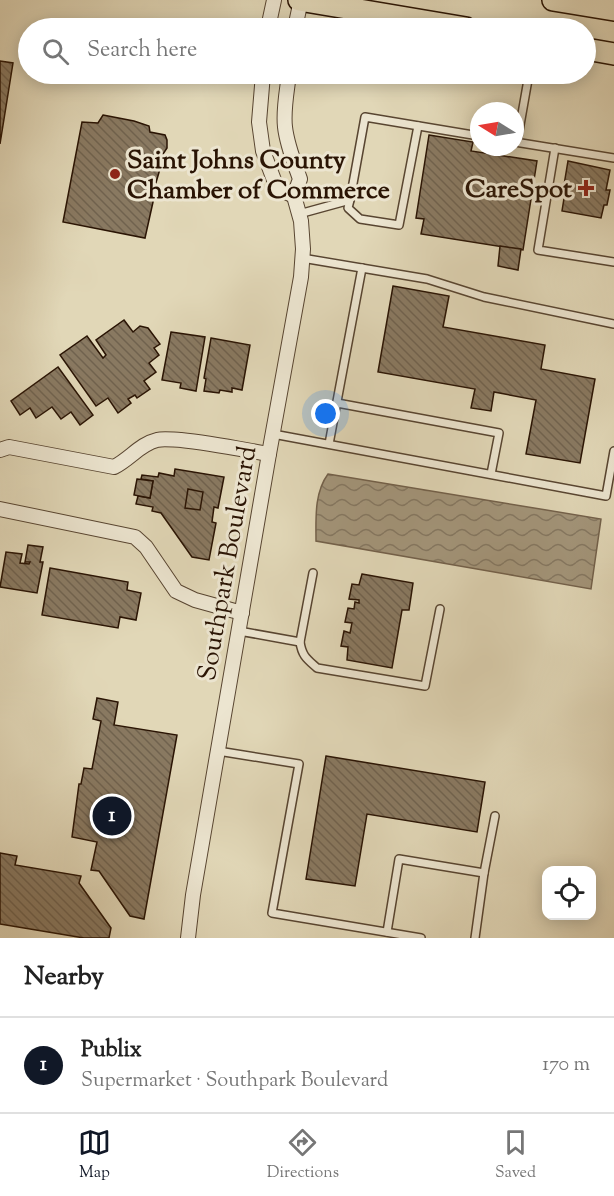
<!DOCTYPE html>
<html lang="en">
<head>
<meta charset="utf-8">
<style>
  body { margin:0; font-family:"Sorts Mill Goudy",serif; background:#f6f6f6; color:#222 }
  .controls { position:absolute; right:18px; bottom:18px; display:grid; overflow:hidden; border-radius:12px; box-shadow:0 3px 15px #0003 }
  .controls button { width:54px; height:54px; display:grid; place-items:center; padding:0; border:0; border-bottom:2px solid #e0e0e0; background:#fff; color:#222; font:30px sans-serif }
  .compass { position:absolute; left:470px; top:102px; width:54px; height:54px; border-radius:50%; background:#fff; box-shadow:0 3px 15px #0003; rotate:281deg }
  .you { position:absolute; left:326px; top:414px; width:21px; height:21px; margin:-15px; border:4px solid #fff; border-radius:50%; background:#1a73e8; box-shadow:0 0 0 9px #1a73e833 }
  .badge { display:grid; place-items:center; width:39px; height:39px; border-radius:50%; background:#111827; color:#fff; font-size:20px; font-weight:700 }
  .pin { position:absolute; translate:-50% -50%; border:3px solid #fff; box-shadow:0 2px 6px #0006 }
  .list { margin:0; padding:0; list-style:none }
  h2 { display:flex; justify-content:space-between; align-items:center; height:78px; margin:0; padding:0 24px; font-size:26px }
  h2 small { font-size:20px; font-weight:400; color:#767676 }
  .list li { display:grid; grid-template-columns:39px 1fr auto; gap:18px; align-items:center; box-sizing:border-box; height:96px; padding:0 24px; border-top:2px solid #e0e0e0 }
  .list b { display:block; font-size:22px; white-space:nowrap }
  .list p { margin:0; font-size:20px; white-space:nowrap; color:#767676 }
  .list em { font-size:20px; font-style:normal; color:#767676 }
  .icon { flex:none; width:33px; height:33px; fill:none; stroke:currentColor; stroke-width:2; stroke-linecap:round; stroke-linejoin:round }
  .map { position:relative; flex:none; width:614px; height:938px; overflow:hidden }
  .search { position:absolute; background:#fff; box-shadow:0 3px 15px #0003; left:18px; right:18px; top:18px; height:66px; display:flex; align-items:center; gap:15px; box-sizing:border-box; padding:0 21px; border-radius:33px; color:#767676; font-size:22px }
  .sheet { height:174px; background:#fff }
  nav { display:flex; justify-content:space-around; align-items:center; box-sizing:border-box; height:84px; border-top:2px solid #e0e0e0; background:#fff; font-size:16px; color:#767676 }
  nav a { display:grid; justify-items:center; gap:3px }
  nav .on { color:#111827 }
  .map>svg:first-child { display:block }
</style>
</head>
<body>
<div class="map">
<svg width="614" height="938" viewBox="0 0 614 938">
  <defs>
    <pattern id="water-waves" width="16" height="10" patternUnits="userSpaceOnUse" patternTransform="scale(1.5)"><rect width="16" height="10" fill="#a3957a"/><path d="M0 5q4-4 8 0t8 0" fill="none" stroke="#857862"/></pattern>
    <pattern id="building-back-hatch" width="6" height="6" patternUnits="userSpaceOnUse" patternTransform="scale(1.5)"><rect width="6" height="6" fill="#897961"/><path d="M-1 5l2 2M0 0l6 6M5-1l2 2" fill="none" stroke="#70624e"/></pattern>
  </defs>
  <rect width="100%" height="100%" fill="#e1d7b7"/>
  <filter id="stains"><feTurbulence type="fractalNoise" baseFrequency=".00333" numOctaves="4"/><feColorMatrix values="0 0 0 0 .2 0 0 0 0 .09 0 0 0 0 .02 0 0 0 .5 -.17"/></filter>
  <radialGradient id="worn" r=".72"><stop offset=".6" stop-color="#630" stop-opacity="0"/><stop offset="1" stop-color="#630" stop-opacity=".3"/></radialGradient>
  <!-- water -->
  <path fill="url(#water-waves)" stroke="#73614b" stroke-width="1.5" d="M328,474L601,519L591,589L316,541C316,519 314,493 328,474Z"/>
  <!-- building -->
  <g fill="url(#building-back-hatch)" stroke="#2a1404" stroke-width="1.5">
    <path d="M0,61L13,63L0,144Z"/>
    <path d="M103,115L134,121L149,126L150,132L165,135L167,140V148L163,154L162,162L155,186L153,202L145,238L63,222L82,122L98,123Z"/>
    <path d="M429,135L473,142L471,151L537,161L523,250L421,234L424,219L416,218Z"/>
    <path d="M568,161L610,170L606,190H610L607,205H604L601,218L562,211L566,186L564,185Z"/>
    <path d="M500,246L521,249L518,270L498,266Z"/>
    <path d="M393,286L449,296L443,327L545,345L541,369L595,379L580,463L526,454L536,400L494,392L491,411L471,408L475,389L378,372Z"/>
    <path d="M124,320L133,332L140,326L148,328L160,344L154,348L159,355L149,363L156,372L144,381L150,389L137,398L135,395L128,399L131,403L118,413L108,398L96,406L60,355L87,336L103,358L106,355L96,340Z"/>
    <path d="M171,332L205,337L196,391L180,388L181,383L162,380Z"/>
    <path d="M211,338L250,345L242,390L232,388V392L220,390L219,393L204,391L206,379L204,378Z"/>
    <path d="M58,367L93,415L80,425L71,412L61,419L52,407L36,418L30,408L20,415L11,401Z"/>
    <path d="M175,469L224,477L218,508L214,507L212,522L216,523L209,560L192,557L161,513L152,511L153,507L136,504L138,496L150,498L153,481L141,479L142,475L158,477L159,473L174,476Z"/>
    <path d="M137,479L153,481L150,498L134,495Z"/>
    <path d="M188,489L203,492L200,510L185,508Z"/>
    <path d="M28,545L43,547L40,562H43L37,593L0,587L6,552L22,554L20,563L29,564L30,562H25Z"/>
    <path d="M50,568L128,582L127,590L141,593L136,620L120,617L118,628L42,615Z"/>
    <path d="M362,574L413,583L409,610H402L392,668L347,660L348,647L341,646L344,631L350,633L352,623L345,622L348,608L354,609L355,602L359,603V600L349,599L352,584L359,585Z"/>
    <path d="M97,698L118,702L114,725L177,735L144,919L130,916L99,871L91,870L97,842L72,837L79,784H81L84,768L92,769L101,721L93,719Z"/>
    <path d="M326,756L485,782L477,832L367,814L355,886L306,879Z"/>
    <path d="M0,853L17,856L15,865L81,876L79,883L111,928L109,938H84L0,924Z"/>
  </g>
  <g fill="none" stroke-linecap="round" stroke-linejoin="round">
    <defs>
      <g id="lane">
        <path d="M515,142L614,158"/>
        <path d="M517,142L529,74"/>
        <path d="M555,148L538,250L614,262"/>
        <path d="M350,200L348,208L360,219L399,225L418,126"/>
        <path d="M299,214L350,200L365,117L479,136"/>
        <path d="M302,258L427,279L484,297L614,324"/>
        <path d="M337,403L499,433L491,474"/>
        <path d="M273,434L606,496L614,451"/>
        <path d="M329,444L362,268"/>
        <path d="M313,573L300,642C302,656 307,659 317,668L425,686L440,609"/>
        <path d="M239,631L300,642"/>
        <path d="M218,751L299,764L272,913L421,938"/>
        <path d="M484,873L495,816"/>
        <path d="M387,932L399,859L484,873L475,938"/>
      </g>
      <g id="street">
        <path d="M268,28L274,0"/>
        <path d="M295,28L301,0"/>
        <path d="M263,74L259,122L263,151L277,188L294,196"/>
        <path d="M0,450L9,447L114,467C130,459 140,444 157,440C164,438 174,440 181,440C210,443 240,449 269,454"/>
        <path d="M0,509L135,537L146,547L176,591L195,600L242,613"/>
        <path d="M188,938L193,895L269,454L301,277L303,249L301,221L294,196L300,179C294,162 287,145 285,127C283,110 287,91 289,74"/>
      </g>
      <g id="primary">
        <path d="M299,0L466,28"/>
        <path d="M553,0L614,10"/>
        <path d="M586,49L614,54"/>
      </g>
    </defs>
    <!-- lane casing -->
    <use href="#lane" stroke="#584531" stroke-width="10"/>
    <!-- street casing -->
    <use href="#street" stroke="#584531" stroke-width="16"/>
    <!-- primary casing -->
    <use href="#primary" stroke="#2a1404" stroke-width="24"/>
    <!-- lane -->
    <use href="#lane" stroke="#ece5d0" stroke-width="7"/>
    <!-- street -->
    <use href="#street" stroke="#ece5d0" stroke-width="14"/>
    <!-- primary -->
    <use href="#primary" stroke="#e1d7b7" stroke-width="21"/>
  </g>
  <!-- markers -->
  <g fill="#8f2418" stroke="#ece5d0" stroke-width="2">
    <circle cx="115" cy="174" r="6"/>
    <path d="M583 179h6v6h6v6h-6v6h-6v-6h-6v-6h6z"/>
  </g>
  <g text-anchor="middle" stroke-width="6" stroke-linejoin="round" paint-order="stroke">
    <!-- poi labels -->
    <g font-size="26" font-weight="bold" fill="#2a1404" stroke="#ece5d0" text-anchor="start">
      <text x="127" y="168">Saint Johns County<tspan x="127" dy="30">Chamber of Commerce</tspan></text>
      <text x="572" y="197" text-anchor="end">CareSpot</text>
    </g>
    <!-- street labels -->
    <g font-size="26" fill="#2a1404" stroke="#ece5d0">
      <text transform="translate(226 563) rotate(-80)" y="9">Southpark Boulevard</text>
    </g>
  </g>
  <rect width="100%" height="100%" filter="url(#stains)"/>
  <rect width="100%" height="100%" fill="url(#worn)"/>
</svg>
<div class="controls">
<button><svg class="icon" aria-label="locate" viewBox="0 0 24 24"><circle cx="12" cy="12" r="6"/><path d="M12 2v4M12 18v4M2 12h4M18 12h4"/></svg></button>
</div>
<svg class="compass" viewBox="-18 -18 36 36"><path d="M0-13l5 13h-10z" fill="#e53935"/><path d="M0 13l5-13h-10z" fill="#767676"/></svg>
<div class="you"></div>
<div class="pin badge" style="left:112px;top:816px">1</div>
<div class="search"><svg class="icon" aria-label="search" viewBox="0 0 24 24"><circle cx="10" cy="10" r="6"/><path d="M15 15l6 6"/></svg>Search here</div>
</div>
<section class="sheet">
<h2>Nearby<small></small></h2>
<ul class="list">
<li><span class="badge">1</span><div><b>Publix</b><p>Supermarket · Southpark Boulevard</p></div><em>170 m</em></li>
</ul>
</section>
<nav>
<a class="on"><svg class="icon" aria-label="map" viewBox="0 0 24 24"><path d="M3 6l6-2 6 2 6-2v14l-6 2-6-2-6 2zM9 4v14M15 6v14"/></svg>Map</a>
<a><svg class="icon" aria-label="directions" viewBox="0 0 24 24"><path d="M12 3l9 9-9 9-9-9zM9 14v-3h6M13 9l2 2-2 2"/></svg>Directions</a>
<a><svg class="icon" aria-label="saved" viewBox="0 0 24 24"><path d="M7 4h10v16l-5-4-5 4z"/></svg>Saved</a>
</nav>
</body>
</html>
